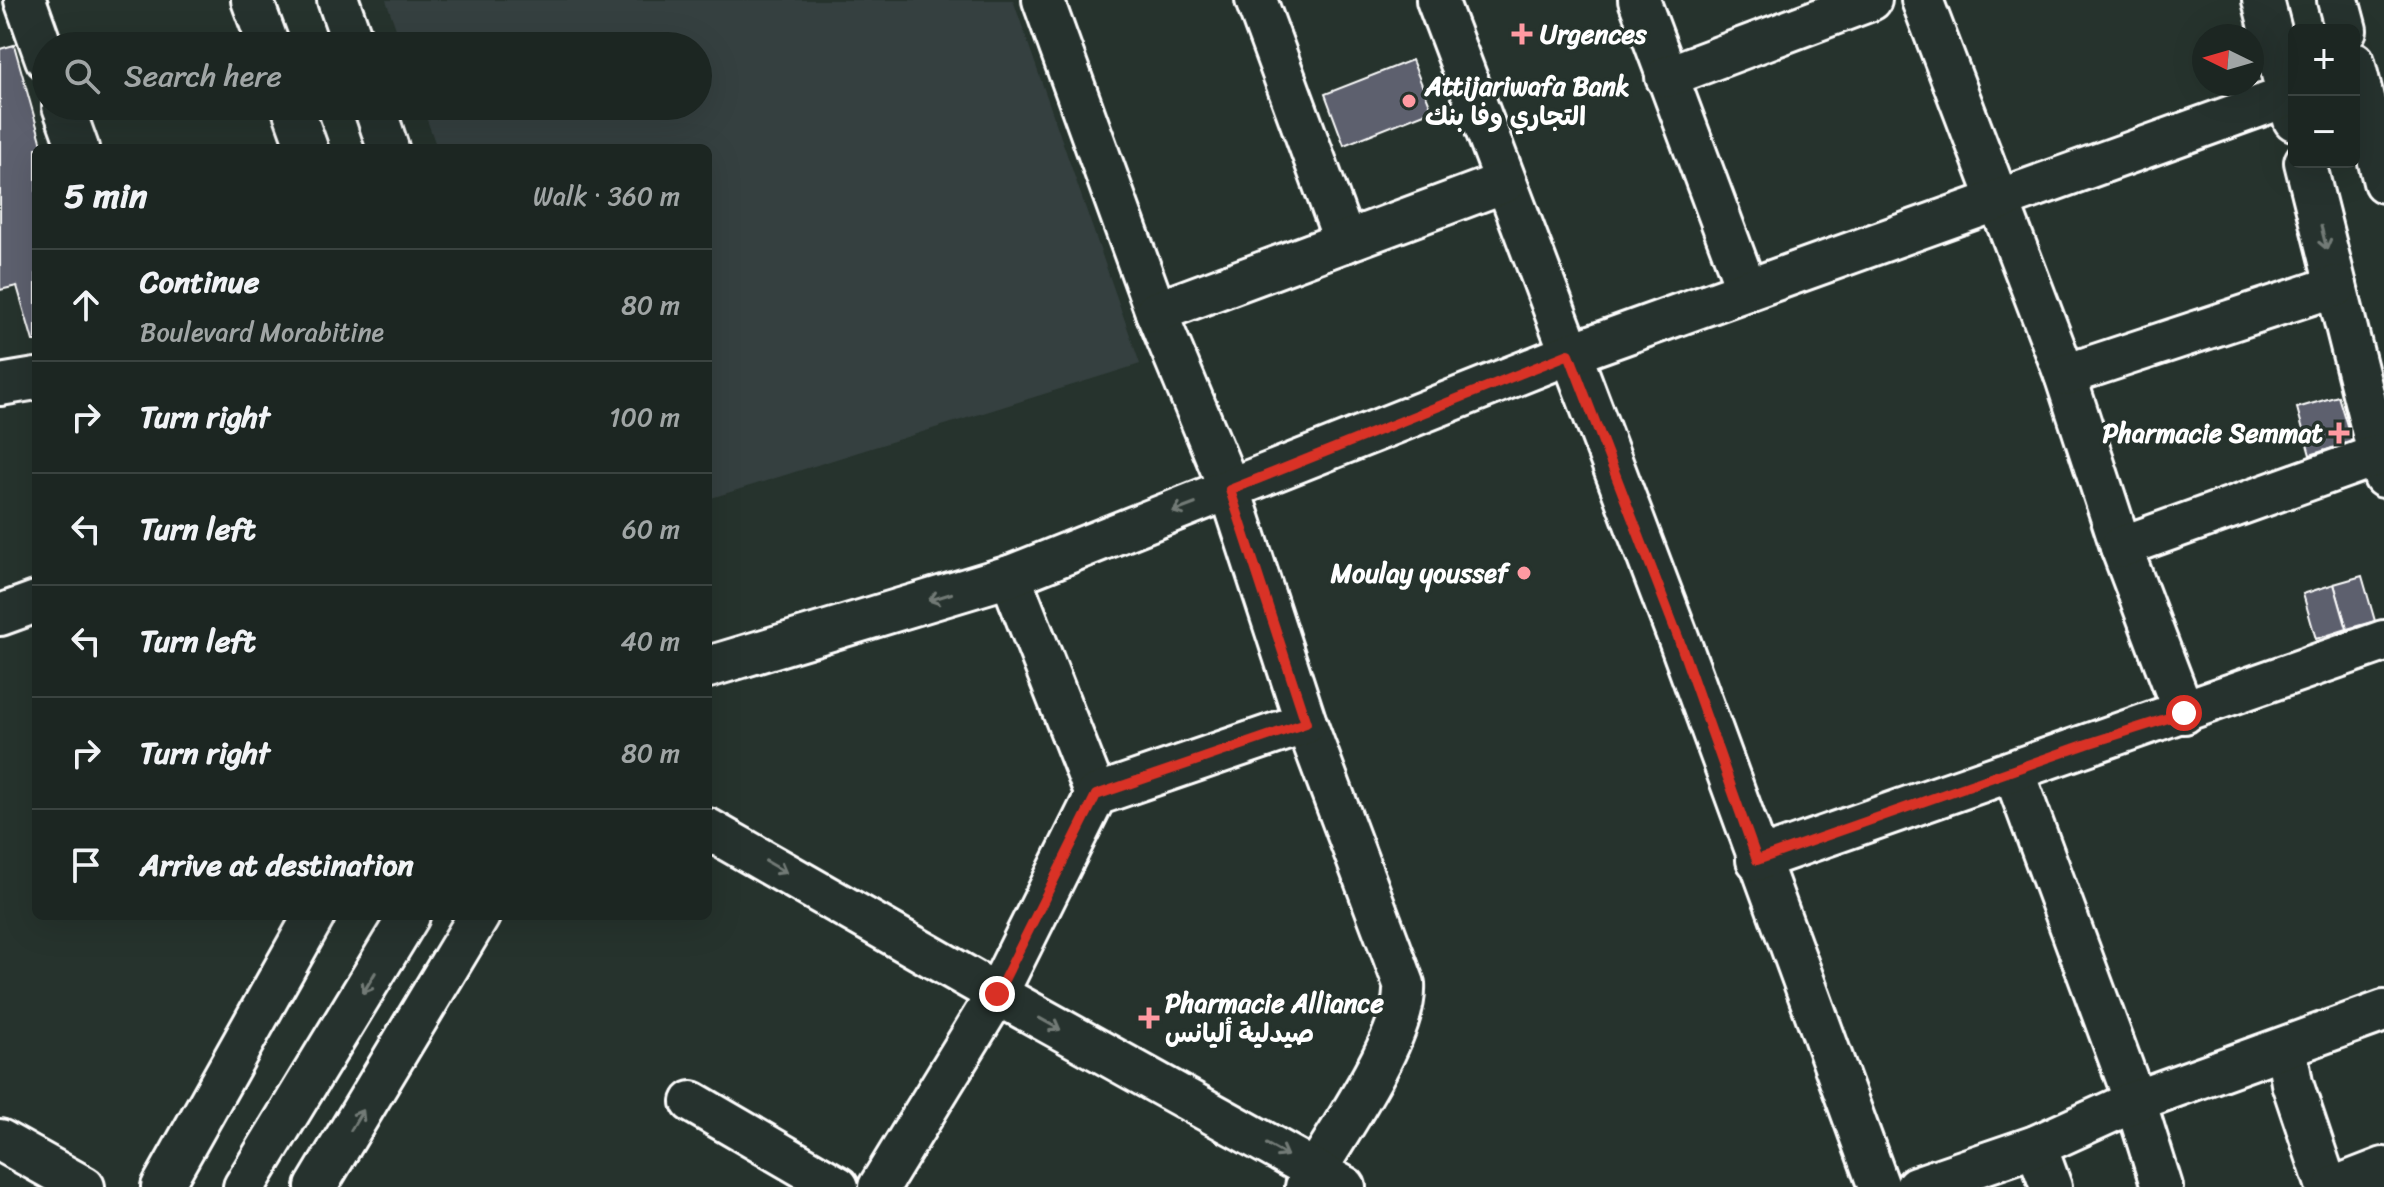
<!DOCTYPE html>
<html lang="en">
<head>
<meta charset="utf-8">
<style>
  body { margin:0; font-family:Sriracha,"Playpen Sans Arabic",sans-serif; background:#252e2a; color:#f1f3f6 }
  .controls { position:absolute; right:24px; top:24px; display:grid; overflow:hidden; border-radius:12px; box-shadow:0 8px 32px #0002 }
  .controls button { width:72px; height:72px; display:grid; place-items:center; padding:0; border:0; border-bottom:2px solid #3a4340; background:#1c2622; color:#f1f3f6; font:40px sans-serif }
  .compass { position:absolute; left:2192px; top:24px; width:72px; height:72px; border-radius:50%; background:#1c2622; box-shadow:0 8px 32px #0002; rotate:275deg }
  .stop { position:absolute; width:24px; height:24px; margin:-18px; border:6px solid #d93025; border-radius:50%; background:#fff }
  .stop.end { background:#d93025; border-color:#fff; box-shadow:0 2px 8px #0008 }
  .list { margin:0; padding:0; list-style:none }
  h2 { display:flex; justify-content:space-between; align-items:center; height:104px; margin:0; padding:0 32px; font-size:34px }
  h2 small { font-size:26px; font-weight:400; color:#a0a5a5 }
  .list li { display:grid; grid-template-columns:52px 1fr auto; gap:24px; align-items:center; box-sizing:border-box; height:112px; padding:0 32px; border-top:2px solid #3a4340 }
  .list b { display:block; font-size:30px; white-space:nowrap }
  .list p { margin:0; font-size:26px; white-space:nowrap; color:#a0a5a5 }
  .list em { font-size:26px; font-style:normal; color:#a0a5a5 }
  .icon { flex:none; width:44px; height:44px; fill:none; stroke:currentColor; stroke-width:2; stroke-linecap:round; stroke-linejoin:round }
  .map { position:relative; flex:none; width:2384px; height:1187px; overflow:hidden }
  .search { position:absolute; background:#1c2622; box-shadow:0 8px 32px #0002; left:32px; top:32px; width:680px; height:88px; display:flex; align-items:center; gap:20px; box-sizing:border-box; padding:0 28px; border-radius:44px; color:#a0a5a5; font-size:30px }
  .panel { position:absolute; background:#1c2622; box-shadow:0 8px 32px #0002; left:32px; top:144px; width:680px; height:776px; border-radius:12px }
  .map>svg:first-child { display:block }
</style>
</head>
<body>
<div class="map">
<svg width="2384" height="1187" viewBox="0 0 2384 1187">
  <rect width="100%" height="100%" fill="#26332d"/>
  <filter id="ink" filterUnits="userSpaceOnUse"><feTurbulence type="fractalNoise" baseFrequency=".0125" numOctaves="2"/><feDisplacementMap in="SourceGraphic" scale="16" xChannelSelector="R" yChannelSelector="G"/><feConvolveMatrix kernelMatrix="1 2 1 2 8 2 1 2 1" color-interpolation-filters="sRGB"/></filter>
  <g filter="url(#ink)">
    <!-- built -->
    <path fill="#364140" d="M386,0H1013L1140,364L708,499V148H437L422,106H698V46H402Z"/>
    <!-- building -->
    <g fill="#5d616e" stroke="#fff" stroke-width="2">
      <path d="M14,45L43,148H36V341H33L17,286L0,290V49Z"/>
      <path d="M1412,60L1432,110L1344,145L1325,94Z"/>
      <path d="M2338,396L2352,442L2310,455L2297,408Z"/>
      <path d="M2362,576L2375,621L2347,629L2334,584Z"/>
      <path d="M2334,584L2347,629L2316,639L2303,594Z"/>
    </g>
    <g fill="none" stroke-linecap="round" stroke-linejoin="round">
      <defs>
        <g id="street">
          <path d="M25,0L46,59"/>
          <path d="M252,0L269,46"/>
          <path d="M338,0L354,46"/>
          <path d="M1043,0L1156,312L1230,490L1306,723L1404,984C1408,1037 1334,1137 1306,1187"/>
          <path d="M1256,0L1345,242"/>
          <path d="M1437,0L1678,637L1879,1187"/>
          <path d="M1639,0L1747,290"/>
          <path d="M1922,0L2065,375L2121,547L2184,713"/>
          <path d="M2263,0L2294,120"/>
          <path d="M2338,0L2346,30"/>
          <path d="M2354,62L2384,182"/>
          <path d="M1666,77L1871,0"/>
          <path d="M63,106L78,148"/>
          <path d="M292,106L307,148"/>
          <path d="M374,106L388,148"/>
          <path d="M2305,162L2384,477"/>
          <path d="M1156,312L1505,182"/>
          <path d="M2065,375L2336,286"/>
          <path d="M0,385L36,379"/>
          <path d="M2121,547L2378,455"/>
          <path d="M1010,576L1096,795"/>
          <path d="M0,615L36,602"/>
          <path d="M708,667L1010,576L1569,354L2288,96"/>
          <path d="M2013,771L2135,1101L2162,1187"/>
          <path d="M708,829L997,994L1345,1187"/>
          <path d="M1757,860L2384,641"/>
          <path d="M2286,1049L2292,1083L2327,1187"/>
          <path d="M692,1102L838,1187"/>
          <path d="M0,1140L84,1187"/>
          <path d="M2036,1146L2051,1187"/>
          <path d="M162,1187L314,916"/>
          <path d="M244,1187L409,916"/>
          <path d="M316,1187L479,916"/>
          <path d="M879,1187L997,994L1096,795L1306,723"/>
          <path d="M1916,1187L2036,1146L2135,1101L2384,1011"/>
          <path d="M2335,1187L2384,1168"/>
        </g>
      </defs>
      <!-- street casing -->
      <use href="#street" stroke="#fff" stroke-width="46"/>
      <!-- street -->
      <use href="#street" stroke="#26332d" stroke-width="40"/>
    </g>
    <!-- one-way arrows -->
    <defs><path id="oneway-shaft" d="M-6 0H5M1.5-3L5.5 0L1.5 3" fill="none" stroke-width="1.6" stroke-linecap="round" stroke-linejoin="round" transform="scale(2)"/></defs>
    <g stroke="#727a76">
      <use href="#oneway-shaft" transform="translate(2324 238) rotate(76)"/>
      <use href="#oneway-shaft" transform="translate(1184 508) rotate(159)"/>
      <use href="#oneway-shaft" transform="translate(940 597) rotate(163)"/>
      <use href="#oneway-shaft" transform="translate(776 867) rotate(30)"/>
      <use href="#oneway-shaft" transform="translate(369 983) rotate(121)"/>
      <use href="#oneway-shaft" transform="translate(1050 1024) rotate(29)"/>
      <use href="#oneway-shaft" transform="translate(357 1120) rotate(-59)"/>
      <use href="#oneway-shaft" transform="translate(1277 1150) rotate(29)"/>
    </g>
  </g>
  <g fill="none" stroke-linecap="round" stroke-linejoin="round" filter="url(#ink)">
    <!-- route -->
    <path stroke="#d93025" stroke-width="10" d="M997,994L1096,795L1306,723L1230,490L1569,354L1678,637L1757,860L2087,744L2184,713"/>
  </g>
  <!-- markers -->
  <g fill="#ff9aa2" stroke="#26332d" stroke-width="3">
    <path d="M1518 22h8v8h8v8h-8v8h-8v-8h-8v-8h8z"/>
    <circle cx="1409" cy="101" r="8"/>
    <path d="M2335 421h8v8h8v8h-8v8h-8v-8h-8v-8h8z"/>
    <circle cx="1524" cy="573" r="8"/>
    <path d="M1145 1006h8v8h8v8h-8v8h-8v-8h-8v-8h8z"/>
  </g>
  <g text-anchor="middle" stroke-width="7" stroke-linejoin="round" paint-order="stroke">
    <!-- poi labels -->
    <g font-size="26" font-weight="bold" fill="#fff" stroke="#26332d" text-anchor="start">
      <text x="1540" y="43">Urgences</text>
      <text x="1425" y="95">Attijariwafa Bank<tspan x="1425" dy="30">التجاري وفا بنك</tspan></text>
      <text x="2323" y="442" text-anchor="end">Pharmacie Semmat</text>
      <text x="1508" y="582" text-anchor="end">Moulay youssef</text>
      <text x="1165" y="1012">Pharmacie Alliance<tspan x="1165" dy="30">صيدلية أليانس</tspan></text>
    </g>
  </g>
</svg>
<div class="controls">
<button>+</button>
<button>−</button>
</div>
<svg class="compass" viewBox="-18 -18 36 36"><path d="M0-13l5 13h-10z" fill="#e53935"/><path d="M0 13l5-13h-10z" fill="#a0a5a5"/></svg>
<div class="stop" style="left:2184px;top:713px"></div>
<div class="stop end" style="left:997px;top:994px"></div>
<div class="search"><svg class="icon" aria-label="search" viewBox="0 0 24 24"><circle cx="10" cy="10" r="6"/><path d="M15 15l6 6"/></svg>Search here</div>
<section class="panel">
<h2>5 min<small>Walk · 360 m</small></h2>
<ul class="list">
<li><svg class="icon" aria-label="ahead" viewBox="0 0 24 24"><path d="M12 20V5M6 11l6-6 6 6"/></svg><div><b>Continue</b><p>Boulevard Morabitine</p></div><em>80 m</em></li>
<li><svg class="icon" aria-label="right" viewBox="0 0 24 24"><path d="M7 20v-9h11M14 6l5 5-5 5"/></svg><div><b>Turn right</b></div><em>100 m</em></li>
<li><svg class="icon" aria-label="left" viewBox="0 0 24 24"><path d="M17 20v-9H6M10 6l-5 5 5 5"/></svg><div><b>Turn left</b></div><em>60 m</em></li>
<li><svg class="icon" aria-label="left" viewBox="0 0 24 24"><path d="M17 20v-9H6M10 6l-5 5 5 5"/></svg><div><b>Turn left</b></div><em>40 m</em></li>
<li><svg class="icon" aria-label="right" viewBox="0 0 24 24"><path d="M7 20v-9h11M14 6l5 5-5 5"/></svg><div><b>Turn right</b></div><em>80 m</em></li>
<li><svg class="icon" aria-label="arrive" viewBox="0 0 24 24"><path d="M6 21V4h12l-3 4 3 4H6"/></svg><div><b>Arrive at destination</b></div></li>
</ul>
</section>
</div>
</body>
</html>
